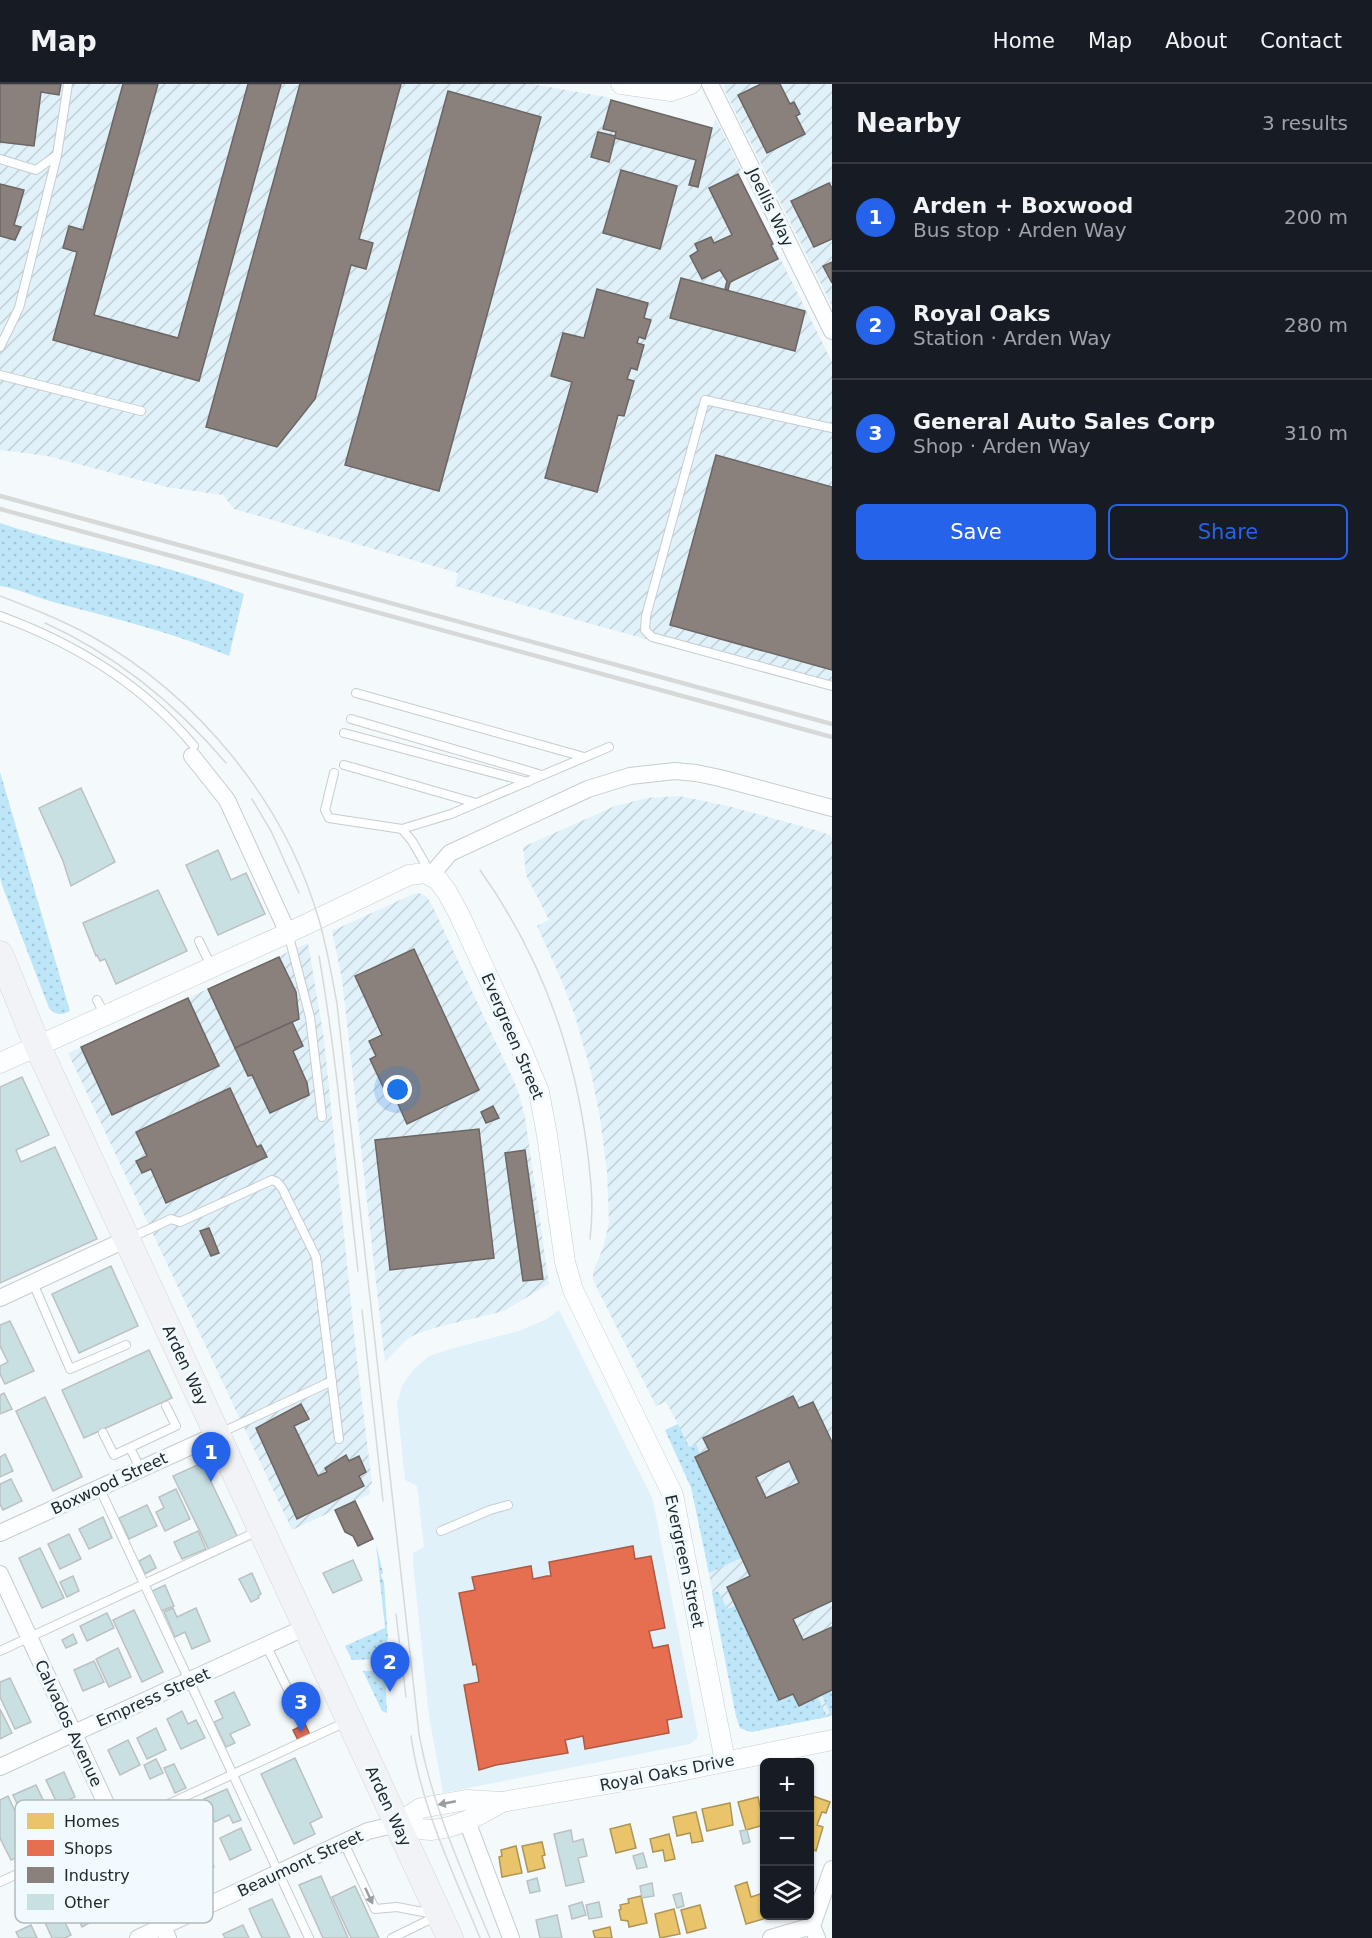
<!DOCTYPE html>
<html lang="en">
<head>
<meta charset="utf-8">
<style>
  body { margin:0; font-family:"DejaVu Sans",sans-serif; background:#242831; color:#f1f3f6 }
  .controls { position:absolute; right:18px; bottom:18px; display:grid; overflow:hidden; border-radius:9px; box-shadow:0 2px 4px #0004 }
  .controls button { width:54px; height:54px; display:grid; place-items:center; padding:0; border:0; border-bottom:2px solid #363941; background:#171b24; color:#f1f3f6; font:30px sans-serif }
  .you { position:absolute; left:398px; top:1006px; width:21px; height:21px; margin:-15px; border:4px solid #fff; border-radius:50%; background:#1a73e8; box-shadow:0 0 0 9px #1a73e833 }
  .badge { display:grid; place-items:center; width:39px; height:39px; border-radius:50%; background:#2563eb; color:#fff; font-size:20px; font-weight:700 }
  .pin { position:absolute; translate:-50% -50px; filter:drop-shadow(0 2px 3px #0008) }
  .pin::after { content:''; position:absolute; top:32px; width:21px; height:18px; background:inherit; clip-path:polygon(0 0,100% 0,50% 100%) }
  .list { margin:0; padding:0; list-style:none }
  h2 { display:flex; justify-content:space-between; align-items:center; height:78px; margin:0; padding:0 24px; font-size:26px }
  h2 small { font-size:20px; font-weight:400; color:#9ea1a6 }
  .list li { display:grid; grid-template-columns:39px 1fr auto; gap:18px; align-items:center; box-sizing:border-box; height:108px; padding:0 24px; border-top:2px solid #363941 }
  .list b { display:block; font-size:22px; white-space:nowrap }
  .list p { margin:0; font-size:20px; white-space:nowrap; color:#9ea1a6 }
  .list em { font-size:20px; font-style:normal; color:#9ea1a6 }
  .actions { display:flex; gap:12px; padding:18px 24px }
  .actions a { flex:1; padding:14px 0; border:2px solid #2563eb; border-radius:9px; text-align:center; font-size:21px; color:#2563eb }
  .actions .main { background:#2563eb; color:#fff }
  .icon { flex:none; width:33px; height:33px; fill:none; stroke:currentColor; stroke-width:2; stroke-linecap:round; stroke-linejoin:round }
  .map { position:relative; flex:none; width:832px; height:1854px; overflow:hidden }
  header { display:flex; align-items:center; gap:36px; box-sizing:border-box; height:84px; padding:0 30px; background:#171b24; border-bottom:2px solid #363941 }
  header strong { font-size:28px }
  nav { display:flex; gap:33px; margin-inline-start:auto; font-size:21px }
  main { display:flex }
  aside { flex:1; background:#171b24 }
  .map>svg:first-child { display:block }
</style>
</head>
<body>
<header>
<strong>Map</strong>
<nav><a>Home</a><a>Map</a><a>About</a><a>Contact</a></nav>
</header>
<main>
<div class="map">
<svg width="832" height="1854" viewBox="0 0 832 1854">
  <defs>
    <pattern id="industrial-furrows" width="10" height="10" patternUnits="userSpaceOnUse" patternTransform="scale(1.5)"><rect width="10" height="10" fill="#e1f1f9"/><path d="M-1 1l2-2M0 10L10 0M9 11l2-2" fill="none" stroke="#c1cfd6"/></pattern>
    <pattern id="grass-dots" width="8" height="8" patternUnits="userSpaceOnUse" patternTransform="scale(1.5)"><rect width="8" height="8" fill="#bde6f9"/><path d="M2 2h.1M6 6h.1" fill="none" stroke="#a2c5d6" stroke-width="1.8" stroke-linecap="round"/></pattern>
  </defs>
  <rect width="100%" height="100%" fill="#f4f9fc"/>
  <!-- built -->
  <path fill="#e1f1f9" d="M559,1226L653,1416L698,1651L697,1655L690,1660L443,1709L429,1632L413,1479V1469L424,1463L417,1402L405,1396L397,1320L402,1302L408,1293L414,1285L429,1272L450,1265L519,1247L547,1235Z"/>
  <!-- industrial -->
  <g fill="url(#industrial-furrows)">
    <path d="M0,0H532L606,13L611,16L712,44L716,35L742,88L738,90L832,278V607L455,502L458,489L234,425L223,411L166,403L47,372L0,366Z"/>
    <path d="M724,0H832V222L725,7Z"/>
    <path d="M679,712L728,722L819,747L830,751L832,755V1632L751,1648L740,1644L736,1632L694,1411L665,1346L678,1340L666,1318L656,1322L593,1196V1188L603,1164L609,1139L607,1087L600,1034L591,988L575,932L561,895L537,842L549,836L526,791L523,763L615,722L647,714Z"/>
    <path d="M419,809L427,813L433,823L518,1006L525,1033L549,1200L504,1227L434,1244L414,1251L406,1256L385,1278L342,895L332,847L411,811Z"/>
    <path d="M308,859L324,955L356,1268L372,1399L369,1402L370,1410L292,1446L68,969Z"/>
  </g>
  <!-- grass -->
  <g fill="url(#grass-dots)">
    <path d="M0,439C81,466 166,479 244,510L229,572C172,548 112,534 53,518C35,513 19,505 0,502Z"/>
    <path d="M0,688L70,927C62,931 56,932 49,924L2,801L0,793Z"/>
    <path d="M678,1340L689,1363L696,1360L700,1370L695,1373L741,1474L709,1489L691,1403L665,1346Z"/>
    <path d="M376,1460L383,1489L381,1491L384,1498L388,1555L387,1556L388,1569L381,1575L352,1576L345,1562L385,1544Z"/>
    <path d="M718,1507L727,1525L736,1522L779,1616L793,1610L799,1622L818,1613L827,1633L751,1648L740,1644L736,1632L712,1509Z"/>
    <path d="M363,1587H382L385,1593L387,1629L382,1627Z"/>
    <path d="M832,1606V1632H831L822,1611Z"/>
  </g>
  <!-- homes -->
  <g fill="#e9c46a" stroke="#ad9557" stroke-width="1.5">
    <path d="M810,1711L830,1718L826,1729L822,1728L817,1741L823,1743L816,1767L810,1764Z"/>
    <path d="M758,1713L764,1741L746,1746L738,1718Z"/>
    <path d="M730,1719L733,1741L707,1747L702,1725Z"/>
    <path d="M696,1728L703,1757L692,1759L690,1749L677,1752L673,1733Z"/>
    <path d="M630,1740L636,1764L616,1769L610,1745Z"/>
    <path d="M669,1750L675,1775L665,1777L663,1766L653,1768L650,1755Z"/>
    <path d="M542,1758L545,1771L542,1772L545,1784L528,1788L522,1762Z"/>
    <path d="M516,1762L522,1789L502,1793L499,1773L502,1772L501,1766Z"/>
    <path d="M747,1798L751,1813L763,1809L764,1832L770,1833L746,1840L735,1802Z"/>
    <path d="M641,1812L647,1839L629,1843L628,1837L621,1836L619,1826L621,1825L620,1821L629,1819L628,1815Z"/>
    <path d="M700,1821L706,1844L687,1849L681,1826Z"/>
    <path d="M674,1825L680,1850L660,1854L655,1830Z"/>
    <path d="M610,1843L612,1854H595L593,1847Z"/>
  </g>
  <!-- shops -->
  <g fill="#e76f51" stroke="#ac5a46" stroke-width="1.5">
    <path d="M633,1462L635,1475L651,1472L665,1544L649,1547L653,1564L668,1561L682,1633L667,1636L669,1649L585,1665L583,1652L565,1656L568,1669L496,1681L479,1686L464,1601L479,1598L476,1580L473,1581L459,1509L475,1506L472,1493L531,1482L533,1495L547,1492H551L549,1478Z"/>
    <path d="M305,1640L310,1651L298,1656L293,1646Z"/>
  </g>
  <!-- industry -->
  <g fill="#8a817c" stroke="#6b6664" stroke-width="1.5" fill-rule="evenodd">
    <path d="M0,0H61L59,11L41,8L34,62L0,58Z"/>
    <path d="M123,0H158L94,231L178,254L248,0H281L199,297L53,256L77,168L63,164L69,142L83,146Z"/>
    <path d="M300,0H401L359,155L373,159L366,185L351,181L315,315L277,363L206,343Z"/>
    <path d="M761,0H780L790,20L794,18L800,30L796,32L805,50L767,69L738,11Z"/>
    <path d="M448,7L541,33L439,407L345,381Z"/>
    <path d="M611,16L712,44L698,103L689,101L696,76L615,54L609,78L591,73L598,48L615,52L616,48L603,45Z"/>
    <path d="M621,86L677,102L660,165L603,149Z"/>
    <path d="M738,90L773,160L771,161L778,175L730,198L728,206L725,205L727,197L720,186L702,195L690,172L698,167L695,160L711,153L714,159L732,151L709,104Z"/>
    <path d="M829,99L832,104V155L814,163L791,117Z"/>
    <path d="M0,100L24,106L14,141L21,143L15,156L0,152Z"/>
    <path d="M832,178V199L823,182Z"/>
    <path d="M681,194L805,227L795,267L670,234Z"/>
    <path d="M597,205L648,219L644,234L651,236L645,255L639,253L637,259L644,261L637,286L631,284L627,295L634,297L624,332L618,331L597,408L545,394L572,298L551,292L563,249L584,254Z"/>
    <path d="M716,371L832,403V586L670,541Z"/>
    <path d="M414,865L479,1006L407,1040L391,1004L385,1007L370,975L376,972L369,957L382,951L355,892Z"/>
    <path d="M279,873L296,908L299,935L235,964L208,905Z"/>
    <path d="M188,914L219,982L112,1031L81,963Z"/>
    <path d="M292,938L303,962L293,967L307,999L309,1011L270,1029L252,991L248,992L235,964Z"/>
    <path d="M230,1004L257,1063L261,1061L267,1073L166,1119L151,1085L142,1089L136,1077L147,1072L136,1048Z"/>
    <path d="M493,1022L499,1034L486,1039L481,1028Z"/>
    <path d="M479,1045L494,1174L390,1186L375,1056Z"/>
    <path d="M525,1066L543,1195L523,1197L505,1069Z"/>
    <path d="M209,1144L219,1169L211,1172L200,1147Z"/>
    <path d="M793,1312L799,1324L813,1318L832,1358V1517L793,1535L803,1556L832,1543V1606L799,1622L793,1610L779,1616L727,1503L750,1492L695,1373L709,1366L703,1354ZM789,1377L799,1399L766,1414L756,1393Z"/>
    <path d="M301,1320L309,1335L294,1342L318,1392L327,1388L325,1384L346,1371L349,1377L359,1372L366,1388L359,1392L364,1402L297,1435L256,1344Z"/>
    <path d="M355,1417L373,1455L358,1462L353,1452L345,1448L335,1426Z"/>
  </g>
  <!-- building -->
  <g fill="#c9e0e3" stroke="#bbc1c3" stroke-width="1.5">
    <path d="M81,704L115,778L71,802L63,777L39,724Z"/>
    <path d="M218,766L231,796L246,789L265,830L218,851L186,781Z"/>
    <path d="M158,806L187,867L116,900L105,875L100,877L97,871L96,872L83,839Z"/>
    <path d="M22,993L49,1051L16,1066L21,1078L55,1063L97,1155L0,1199V1003Z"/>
    <path d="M111,1182L138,1242L79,1269L52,1210Z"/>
    <path d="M10,1237L34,1287L5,1300L0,1290V1282L8,1278L0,1262V1241Z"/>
    <path d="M149,1266L172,1314L84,1354L62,1306Z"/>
    <path d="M4,1309L12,1325L0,1330V1311Z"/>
    <path d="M45,1313L82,1393L53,1407L16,1327Z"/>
    <path d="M5,1370L13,1387L0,1393V1373Z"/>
    <path d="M202,1379L237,1452L209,1466L173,1392Z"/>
    <path d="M11,1395L22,1417L3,1426L0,1420V1400Z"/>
    <path d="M176,1405L190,1435L165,1447L156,1428L164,1424L159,1413Z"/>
    <path d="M147,1421L157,1442L129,1455L119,1434Z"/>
    <path d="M103,1433L112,1454L89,1465L79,1445Z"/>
    <path d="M198,1447L206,1465L182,1475L174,1458Z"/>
    <path d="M69,1450L81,1475L60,1485L48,1460Z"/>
    <path d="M40,1464L64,1514L42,1524L19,1474Z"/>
    <path d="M150,1471L156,1484L145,1490L139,1477Z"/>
    <path d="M353,1476L362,1496L333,1509L323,1489Z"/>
    <path d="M252,1489L261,1510L258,1512L259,1514L251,1518L239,1495Z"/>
    <path d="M73,1492L79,1507L67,1513L60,1498Z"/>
    <path d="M165,1501L174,1522L161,1527L152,1507Z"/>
    <path d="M173,1524L177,1533L196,1524L210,1557L192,1565L185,1548L175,1553L164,1528Z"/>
    <path d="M134,1526L163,1588L142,1598L113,1536Z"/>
    <path d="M107,1529L114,1544L87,1557L80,1542Z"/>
    <path d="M73,1550L77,1559L66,1564L62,1556Z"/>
    <path d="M118,1564L131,1593L109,1603L96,1575Z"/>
    <path d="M94,1577L104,1598L83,1607L74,1586Z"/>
    <path d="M10,1594L31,1638L15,1645L0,1613V1598Z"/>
    <path d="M234,1608L250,1641L230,1650L235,1659L226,1663L214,1638L223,1634L215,1617Z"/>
    <path d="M0,1625L12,1649L0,1655Z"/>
    <path d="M182,1627L188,1640L196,1636L205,1654L181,1665L167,1635Z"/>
    <path d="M156,1644L166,1666L147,1675L137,1654Z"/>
    <path d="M128,1656L140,1681L120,1691L108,1666Z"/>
    <path d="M295,1674L322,1733L310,1739L315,1750L294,1760L261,1690Z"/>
    <path d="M156,1675L163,1689L150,1695L144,1681Z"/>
    <path d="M174,1680L186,1704L175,1709L164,1684Z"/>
    <path d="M64,1688L75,1713L58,1721L46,1696Z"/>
    <path d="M36,1701L46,1722L23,1733L13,1711Z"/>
    <path d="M227,1705L241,1736L233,1739L229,1731L215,1738L204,1715Z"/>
    <path d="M8,1712L33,1766L11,1776L0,1754V1716Z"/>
    <path d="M241,1744L251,1766L230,1776L220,1754Z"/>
    <path d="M571,1746L573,1758L583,1755L587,1772L578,1774L584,1798L566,1802L554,1750Z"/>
    <path d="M747,1746L750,1758L743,1760L740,1747Z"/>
    <path d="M202,1757L214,1783L206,1787L204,1783L196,1787L185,1765Z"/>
    <path d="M643,1769L647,1783L637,1785L633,1772Z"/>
    <path d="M321,1792L348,1854H323L299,1801Z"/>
    <path d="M537,1794L540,1807L530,1809L527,1797Z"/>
    <path d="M652,1799L654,1812L642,1814L640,1802Z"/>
    <path d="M355,1802L379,1854H351L332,1813Z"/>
    <path d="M681,1809L684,1822L677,1824L673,1811Z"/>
    <path d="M272,1815L290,1854H262L249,1825Z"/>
    <path d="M582,1818L586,1831L572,1835L569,1822Z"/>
    <path d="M599,1818L602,1833L589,1835L586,1821Z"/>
    <path d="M88,1821L95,1836L82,1843L75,1827Z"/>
    <path d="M60,1828L71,1851L65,1854H52L44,1836Z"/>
    <path d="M557,1831L562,1854H540L536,1836Z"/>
    <path d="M31,1841L37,1854H19L16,1848Z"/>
    <path d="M243,1841L249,1854H225L223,1850Z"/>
  </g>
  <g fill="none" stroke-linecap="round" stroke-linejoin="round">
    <defs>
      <g id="service">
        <path d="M0,75L36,86L57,71L68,0"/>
        <path d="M0,263L19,224L57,71"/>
        <path d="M0,291L141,327"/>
        <path d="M832,344L705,316L646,532L645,546L652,553L832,602"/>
        <path d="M0,532C74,559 143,601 194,662"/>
        <path d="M356,609L584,673"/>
        <path d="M351,635L542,691"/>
        <path d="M344,649L528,698"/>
        <path d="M344,681L476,719"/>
        <path d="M334,689L325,726L329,734L402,745L412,757L430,788"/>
        <path d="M402,745L451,730L609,663"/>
        <path d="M288,849L310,933L322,1033"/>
        <path d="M199,857L211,882"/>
        <path d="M97,916L105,931"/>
        <path d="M130,1154L171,1135L180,1138L272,1096L277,1098L282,1104L316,1173L339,1355"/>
        <path d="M33,1199L70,1285L126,1261"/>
        <path d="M103,1349L114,1371L176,1342L166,1322"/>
        <path d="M218,1350L332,1297"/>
        <path d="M130,1364L140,1384"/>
        <path d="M99,1403L309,1854"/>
        <path d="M441,1447L490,1426L508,1421"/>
        <path d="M266,1561L302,1634"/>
        <path d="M0,1567L258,1447"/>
        <path d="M344,1759L375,1825L397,1823L433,1830"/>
        <path d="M0,1798L348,1637"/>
        <path d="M392,1854L437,1832"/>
      </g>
      <g id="minor">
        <path d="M710,0L832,247"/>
        <path d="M192,672L227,716L288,849"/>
        <path d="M431,791L450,769L588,705L630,692L675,687L696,689L720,694L832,724"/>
        <path d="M0,1214L127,1155"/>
        <path d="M0,1449L218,1350"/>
        <path d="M0,1490L168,1854"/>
        <path d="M0,1683L306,1543"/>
        <path d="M467,1737L511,1854"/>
        <path d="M138,1854L368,1747L397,1740"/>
        <path d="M771,1854L812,1842"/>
        <path d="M817,1854L812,1842L832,1785"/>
      </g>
      <g id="tertiary">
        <path d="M621,0L671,7L691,0"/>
        <path d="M0,979L288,849L409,791L425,789L438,796L447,808L459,830L523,969L539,1008L547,1051L565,1178L573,1206L673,1411L725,1677"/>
        <path d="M397,1740L421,1724L466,1716L502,1718L665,1690L832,1656"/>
        <path d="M397,1740C408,1742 420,1746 431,1746C457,1744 480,1731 502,1718"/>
      </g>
      <path id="primary" d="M0,870L38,963L450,1854"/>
    </defs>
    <!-- service casing -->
    <use href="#service" stroke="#c7cccf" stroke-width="10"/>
    <!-- minor casing -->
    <use href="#minor" stroke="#c7cccf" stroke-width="18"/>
    <!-- tertiary casing -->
    <use href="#tertiary" stroke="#c7cccf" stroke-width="21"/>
    <!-- primary casing -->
    <use href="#primary" stroke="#d3d6d8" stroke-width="27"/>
    <!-- service -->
    <use href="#service" stroke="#fdfeff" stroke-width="8"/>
    <!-- minor -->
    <use href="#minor" stroke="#fdfeff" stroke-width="16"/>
    <!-- tertiary -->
    <use href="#tertiary" stroke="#fdfeff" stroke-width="20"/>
    <!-- primary -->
    <use href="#primary" stroke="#f1f3f6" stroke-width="26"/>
    <!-- tram -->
    <g stroke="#d7d9d9" stroke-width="1.5">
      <path d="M0,512C31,524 62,536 91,552C198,612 285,718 319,836C327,864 332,892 337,920L419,1650C432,1722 462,1787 490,1854"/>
      <path d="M45,539C116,571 175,619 226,679"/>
      <path d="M252,715L271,747L299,809"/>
      <path d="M480,786C539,869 574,964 587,1064C591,1095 594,1124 590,1155"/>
      <path d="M319,872C337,976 346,1082 358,1187"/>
      <path d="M362,1226L383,1417"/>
      <path d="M396,1530L406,1613"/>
      <path d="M411,1652C421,1723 453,1788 480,1854"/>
    </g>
    <!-- rail -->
    <g stroke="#d7d9d9" stroke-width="4.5">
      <path d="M0,412L832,640"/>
      <path d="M0,425L832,653"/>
    </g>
  </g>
  <!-- one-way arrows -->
  <defs><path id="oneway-solid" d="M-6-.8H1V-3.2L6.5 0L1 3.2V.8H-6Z" transform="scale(1.5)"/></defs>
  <g fill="#9a9ea0">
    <use href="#oneway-solid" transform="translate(447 1719) rotate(169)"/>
    <use href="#oneway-solid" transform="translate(369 1812) rotate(65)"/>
  </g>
  <g text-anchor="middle" stroke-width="6" stroke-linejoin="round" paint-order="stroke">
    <!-- street labels -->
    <g font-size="16" fill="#22282b" stroke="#f0faff">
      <text transform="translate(771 123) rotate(64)" y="6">Joellis Way</text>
      <text transform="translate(513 952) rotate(67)" y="6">Evergreen Street</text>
      <text transform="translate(186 1281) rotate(65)" y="6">Arden Way</text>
      <text transform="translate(109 1399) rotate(-25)" y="6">Boxwood Street</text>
      <text transform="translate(685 1477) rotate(78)" y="6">Evergreen Street</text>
      <text transform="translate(153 1613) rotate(-24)" y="6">Empress Street</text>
      <text transform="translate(69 1639) rotate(65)" y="6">Calvados Avenue</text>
      <text transform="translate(667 1688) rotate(-11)" y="6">Royal Oaks Drive</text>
      <text transform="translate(389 1722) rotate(65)" y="6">Arden Way</text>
      <text transform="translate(300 1779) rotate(-25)" y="6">Beaumont Street</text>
    </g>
  </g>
  <!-- legend -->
  <rect x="15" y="1716" width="198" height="123" rx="9" fill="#f0faff" stroke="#b2bbbf" stroke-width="1.5"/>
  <rect x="27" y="1729" width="27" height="16" fill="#e9c46a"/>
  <rect x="27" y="1756" width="27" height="16" fill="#e76f51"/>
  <rect x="27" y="1783" width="27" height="16" fill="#8a817c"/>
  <rect x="27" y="1810" width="27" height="16" fill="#c9e0e3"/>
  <g font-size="16" fill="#22282b">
    <text x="64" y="1743">Homes</text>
    <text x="64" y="1770">Shops</text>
    <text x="64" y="1797">Industry</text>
    <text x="64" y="1824">Other</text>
  </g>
</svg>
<div class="controls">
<button>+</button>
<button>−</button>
<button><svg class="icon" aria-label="layers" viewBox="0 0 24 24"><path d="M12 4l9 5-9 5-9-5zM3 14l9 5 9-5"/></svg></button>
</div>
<div class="you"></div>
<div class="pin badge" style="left:211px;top:1398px">1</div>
<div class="pin badge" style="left:390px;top:1608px">2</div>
<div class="pin badge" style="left:301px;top:1648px">3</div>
</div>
<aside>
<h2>Nearby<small>3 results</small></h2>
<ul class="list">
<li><span class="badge">1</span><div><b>Arden + Boxwood</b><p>Bus stop · Arden Way</p></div><em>200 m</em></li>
<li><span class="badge">2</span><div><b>Royal Oaks</b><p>Station · Arden Way</p></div><em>280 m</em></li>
<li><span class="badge">3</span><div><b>General Auto Sales Corp</b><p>Shop · Arden Way</p></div><em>310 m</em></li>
</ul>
<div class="actions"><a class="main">Save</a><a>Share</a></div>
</aside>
</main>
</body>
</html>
